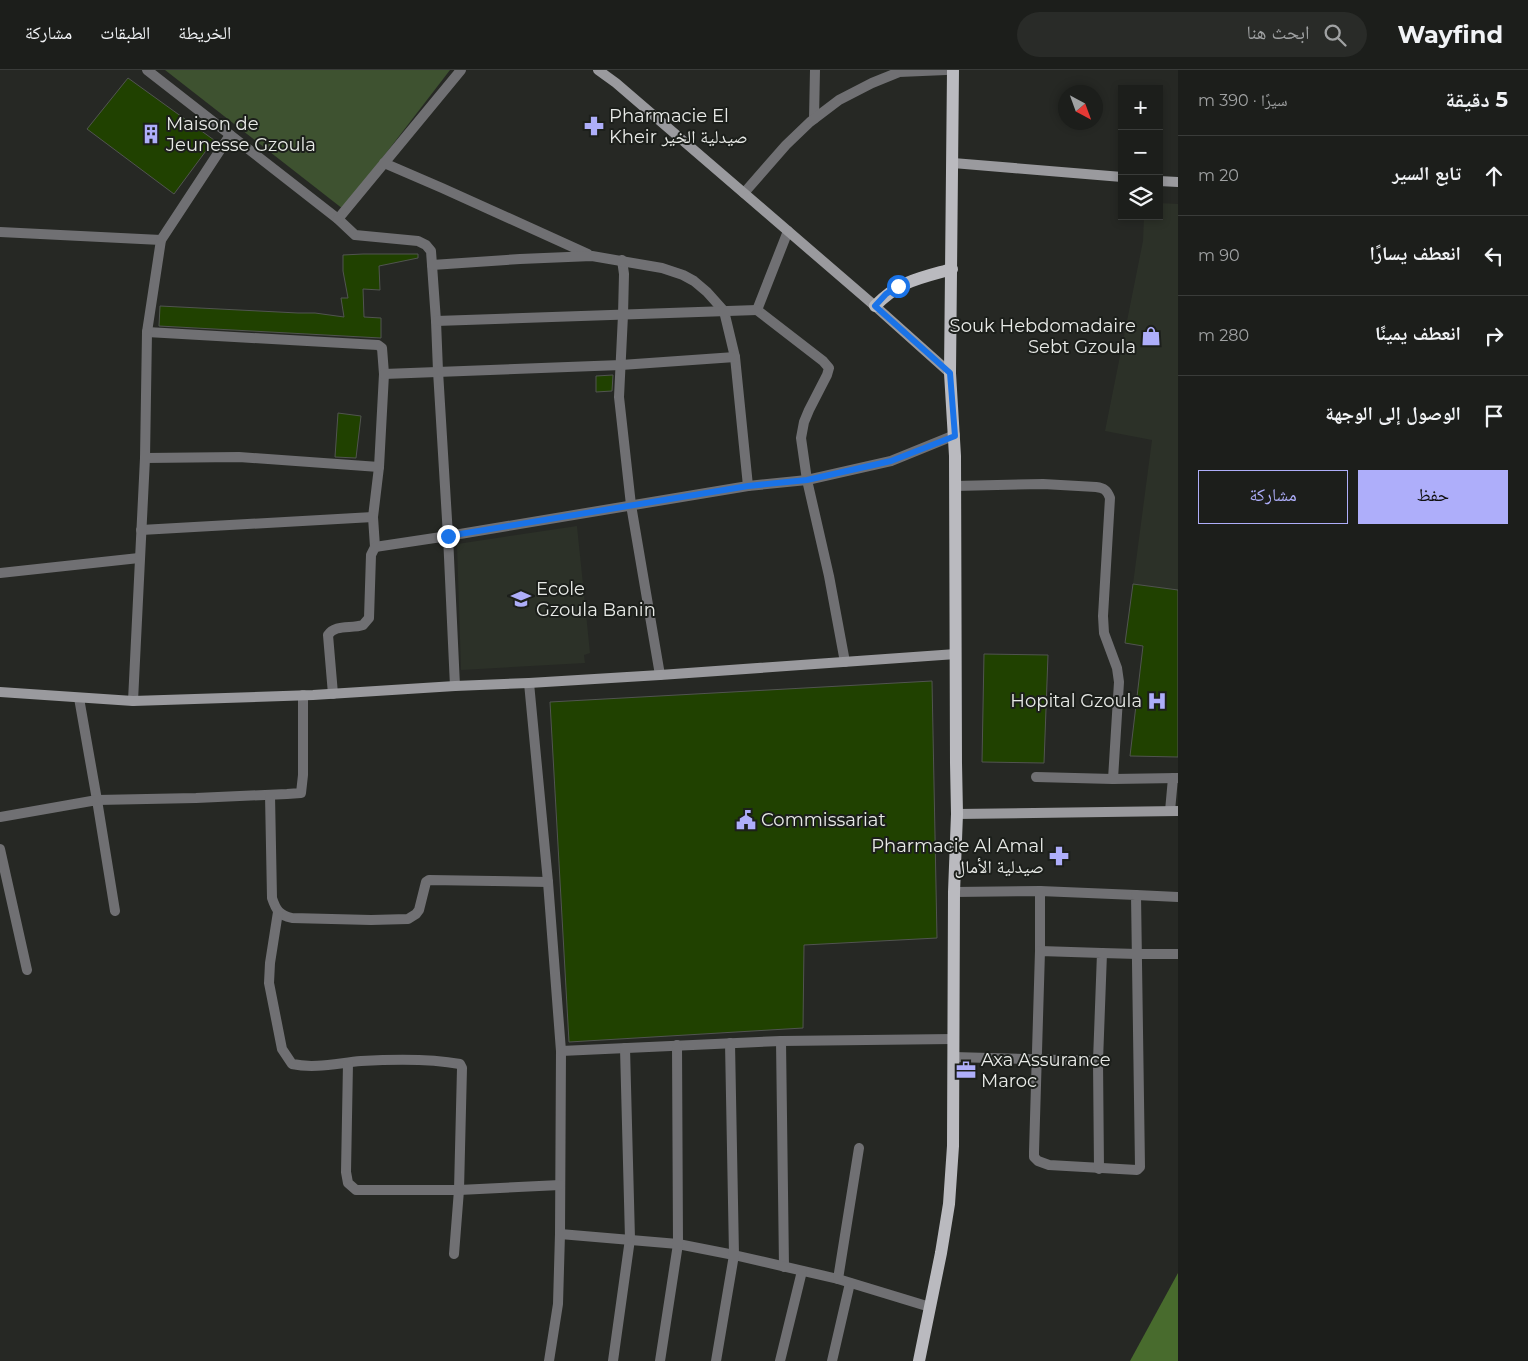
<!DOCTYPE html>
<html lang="ar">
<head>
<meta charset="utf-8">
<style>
  body { margin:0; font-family:Montserrat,"Noto Naskh Arabic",sans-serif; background:#292b28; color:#f1f3f6; direction:rtl }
  .controls { position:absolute; right:15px; top:15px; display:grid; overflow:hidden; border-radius:0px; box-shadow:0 2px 8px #0003 }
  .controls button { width:45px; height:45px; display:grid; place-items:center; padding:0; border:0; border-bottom:1px solid #3a3c3a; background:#1c1e1b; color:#f1f3f6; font:25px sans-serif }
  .compass { position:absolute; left:1058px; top:15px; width:45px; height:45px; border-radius:50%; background:#1c1e1b; box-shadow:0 2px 8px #0003; rotate:139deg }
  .stop { position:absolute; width:15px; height:15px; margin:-11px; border:4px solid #1a73e8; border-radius:50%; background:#fff }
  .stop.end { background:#1a73e8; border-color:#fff; box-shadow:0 1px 5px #0008 }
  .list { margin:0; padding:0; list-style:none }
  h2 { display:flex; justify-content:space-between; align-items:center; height:65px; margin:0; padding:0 20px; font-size:21px }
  h2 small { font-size:16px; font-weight:400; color:#a0a2a3 }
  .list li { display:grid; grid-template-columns:32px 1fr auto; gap:15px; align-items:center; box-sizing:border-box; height:80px; padding:0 20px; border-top:1px solid #3a3c3a }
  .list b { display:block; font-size:19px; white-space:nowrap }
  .list em { font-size:16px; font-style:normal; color:#a0a2a3 }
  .actions { display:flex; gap:10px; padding:15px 20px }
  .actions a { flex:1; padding:11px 0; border:1px solid #aeaefa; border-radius:0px; text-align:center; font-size:18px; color:#aeaefa }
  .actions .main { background:#aeaefa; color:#111 }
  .icon { flex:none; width:28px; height:28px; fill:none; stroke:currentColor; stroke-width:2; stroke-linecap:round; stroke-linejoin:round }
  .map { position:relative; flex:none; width:1178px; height:1291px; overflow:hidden; direction:ltr }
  header { display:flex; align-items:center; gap:30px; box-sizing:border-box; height:70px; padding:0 25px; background:#1c1e1b; border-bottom:1px solid #3a3c3a }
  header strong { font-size:24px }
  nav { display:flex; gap:28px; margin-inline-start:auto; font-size:18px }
  .search { width:350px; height:45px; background:#292b28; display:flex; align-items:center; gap:12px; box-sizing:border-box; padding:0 18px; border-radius:28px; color:#a0a2a3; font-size:19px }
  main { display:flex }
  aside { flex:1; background:#1c1e1b }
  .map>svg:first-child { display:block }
</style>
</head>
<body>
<header>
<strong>Wayfind</strong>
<div class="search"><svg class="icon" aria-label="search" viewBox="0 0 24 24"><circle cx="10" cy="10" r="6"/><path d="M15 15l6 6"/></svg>ابحث هنا</div>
<nav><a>الخريطة</a><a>الطبقات</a><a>مشاركة</a></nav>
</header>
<main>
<aside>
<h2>5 دقيقة<small>سيرًا · 390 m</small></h2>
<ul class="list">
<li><svg class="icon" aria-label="ahead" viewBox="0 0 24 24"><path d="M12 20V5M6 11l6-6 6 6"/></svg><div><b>تابع السير</b></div><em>20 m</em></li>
<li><svg class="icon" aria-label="left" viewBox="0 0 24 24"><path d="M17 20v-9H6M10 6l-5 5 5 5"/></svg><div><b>انعطف يسارًا</b></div><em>90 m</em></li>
<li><svg class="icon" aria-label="right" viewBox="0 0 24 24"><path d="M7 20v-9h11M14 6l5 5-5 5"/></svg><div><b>انعطف يمينًا</b></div><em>280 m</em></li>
<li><svg class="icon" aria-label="arrive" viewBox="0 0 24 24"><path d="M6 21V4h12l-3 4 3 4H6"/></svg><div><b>الوصول إلى الوجهة</b></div></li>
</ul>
<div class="actions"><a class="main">حفظ</a><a>مشاركة</a></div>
</aside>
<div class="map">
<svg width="1178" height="1291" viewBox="0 0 1178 1291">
  <rect width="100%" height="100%" fill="#262824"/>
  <!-- built -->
  <g fill="#2c3128">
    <path d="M1159,133L1178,134V520L1133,514L1152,370L1105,361L1143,171L1144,146H1159Z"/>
    <path d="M577,456L590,583L584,585L585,593L461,600L457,474Z"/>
  </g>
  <!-- green -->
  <path fill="#3e5230" d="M165,0H450L343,139Z"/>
  <!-- forest -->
  <path fill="#486b2d" d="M1178,1203V1291H1130Z"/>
  <!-- building -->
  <g fill="#204100" stroke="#515450">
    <path d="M128,8L214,70L174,124L87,59Z"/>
    <path d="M363,184H418V188L379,196L380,220L363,219L364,247L381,248V268L159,256L160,236L298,243H315L344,247L341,228H348L343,201V185Z"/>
    <path d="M613,305L612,321L596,322V306Z"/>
    <path d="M338,343L361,346L356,388L335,387Z"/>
    <path d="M1133,514L1178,520V687L1130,686L1143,576L1125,573Z"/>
    <path d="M984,584L1048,585L1044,693L982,692Z"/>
    <path d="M932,611L937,868L804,875L803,958L569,972L550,632Z"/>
  </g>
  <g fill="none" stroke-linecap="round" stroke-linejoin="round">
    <!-- street -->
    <g stroke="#707073" stroke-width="10">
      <path d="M147,0L338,149L355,165L418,171L426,175L431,181L436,251L438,301L448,466L455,616"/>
      <path d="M814,49L815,0"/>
      <path d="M384,93L442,118L588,184"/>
      <path d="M744,123L786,75L810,52L839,30L872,13L899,2L946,0"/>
      <path d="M338,149L461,0"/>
      <path d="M788,161L757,240L823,291L829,298L827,305L809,340L804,352L801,368L807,410L829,506L845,592"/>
      <path d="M0,162L161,170"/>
      <path d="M622,190L624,204L623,245L619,327L631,435L660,605"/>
      <path d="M432,195L520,189L592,186L662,198L683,205L694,211L707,222L724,241L735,287L748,416"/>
      <path d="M436,251L757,240"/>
      <path d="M147,262L378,275L382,278L384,304L379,397L373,447L375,477L371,485L369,548L363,555C351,559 335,554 328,565L333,624"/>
      <path d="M384,304L621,295L735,287"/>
      <path d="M145,388L239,387L379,397"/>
      <path d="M955,416L1043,414L1096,417C1104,418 1107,420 1110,428L1103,546L1104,563L1117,598L1119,612L1113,709"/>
      <path d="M141,460L373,447"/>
      <path d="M375,477L448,466L748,416L807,410L891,391L955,365"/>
      <path d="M0,503L139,488"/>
      <path d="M529,613L548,812L561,981L560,1164L558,1234L549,1291"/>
      <path d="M79,628L97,730L196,728L287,724L301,723L303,705V625"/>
      <path d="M133,631L145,388L147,262L161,170L230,65"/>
      <path d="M1036,707L1113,709L1178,708"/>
      <path d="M270,725L272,828C276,840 279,845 292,848L371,850L408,849L416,844L419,840L426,812L429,810L548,812"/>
      <path d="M1170,741L1173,708"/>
      <path d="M0,747L97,730L115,841"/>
      <path d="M0,779L27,900"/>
      <path d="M1040,821V881"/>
      <path d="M954,822L1040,821L1136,825L1140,1097L1137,1100L1049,1095L1038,1091L1034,1087V1082L1040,881L1102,883L1098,991"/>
      <path d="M1136,825L1178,827"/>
      <path d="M278,842L270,893L269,913L282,979L292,994C315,999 338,993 361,991C394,989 428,988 460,994L462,998L459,1120L454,1184"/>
      <path d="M1102,883L1137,884H1178"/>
      <path d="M781,971L784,1197"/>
      <path d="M561,981L781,971L953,969"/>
      <path d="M953,987L1098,991L1099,1099"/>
      <path d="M348,993L346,1102L348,1113L356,1120H459L560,1115"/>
      <path d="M560,1164L678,1174L734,1185L838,1209L930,1237"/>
      <path d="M838,1209L859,1078"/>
      <path d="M613,1291L630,1169L625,978"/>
      <path d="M660,1291L678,1174L677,975"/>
      <path d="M716,1291L734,1185L730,973"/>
      <path d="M780,1291L802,1201"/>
      <path d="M832,1291L850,1213"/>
    </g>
    <!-- secondary -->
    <g stroke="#9a9a9e" stroke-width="10">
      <path d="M598,0L616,13L875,236L950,303"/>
      <path d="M953,93L1122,107"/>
      <path d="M1159,111L1178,112"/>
      <path d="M0,622L133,631L313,625L455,616L529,613L660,605L956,584"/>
      <path d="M957,744L1178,741"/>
    </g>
    <!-- primary -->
    <g stroke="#bababf" stroke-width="12">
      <path d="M875,236C899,211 920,208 952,199"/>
      <path d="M919,1291L941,1183L949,1134L953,1076L954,822L957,744L956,693L955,386L950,303L953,0"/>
    </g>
  </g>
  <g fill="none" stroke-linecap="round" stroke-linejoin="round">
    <!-- route -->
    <path stroke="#1a73e8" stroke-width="6" d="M448,466L748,416L807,410L891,391L955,366L950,303L875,236L886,224L898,216"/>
  </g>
  <!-- icons -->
  <defs>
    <symbol id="pharmacy-bare" viewBox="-9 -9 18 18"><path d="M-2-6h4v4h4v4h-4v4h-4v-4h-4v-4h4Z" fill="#aeaefa" stroke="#1c1f1b" stroke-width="2.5" paint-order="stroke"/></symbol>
    <symbol id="building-bare" viewBox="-9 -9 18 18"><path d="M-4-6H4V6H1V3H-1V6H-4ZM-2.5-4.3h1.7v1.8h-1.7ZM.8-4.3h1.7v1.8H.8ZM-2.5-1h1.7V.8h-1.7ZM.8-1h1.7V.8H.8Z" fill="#aeaefa" stroke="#1c1f1b" stroke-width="2.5" paint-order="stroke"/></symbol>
    <symbol id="shop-bare" viewBox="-9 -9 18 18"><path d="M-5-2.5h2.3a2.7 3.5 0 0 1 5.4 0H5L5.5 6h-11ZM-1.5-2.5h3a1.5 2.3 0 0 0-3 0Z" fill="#aeaefa" stroke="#1c1f1b" stroke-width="2.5" paint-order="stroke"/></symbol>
    <symbol id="school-bare" viewBox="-9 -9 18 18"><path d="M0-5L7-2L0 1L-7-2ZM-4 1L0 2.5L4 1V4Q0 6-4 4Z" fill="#aeaefa" stroke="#1c1f1b" stroke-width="2.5" paint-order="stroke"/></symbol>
    <symbol id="hospital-bare" viewBox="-9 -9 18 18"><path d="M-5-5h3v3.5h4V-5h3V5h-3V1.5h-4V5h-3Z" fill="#aeaefa" stroke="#1c1f1b" stroke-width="2.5" paint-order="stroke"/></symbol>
    <symbol id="civic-bare" viewBox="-9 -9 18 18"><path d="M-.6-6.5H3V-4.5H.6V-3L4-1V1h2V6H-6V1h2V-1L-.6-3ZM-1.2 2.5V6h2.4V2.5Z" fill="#aeaefa" stroke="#1c1f1b" stroke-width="2.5" paint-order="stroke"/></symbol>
    <symbol id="office-bare" viewBox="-9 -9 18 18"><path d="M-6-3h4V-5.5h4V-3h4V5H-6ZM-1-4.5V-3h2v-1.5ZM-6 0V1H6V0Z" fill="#aeaefa" stroke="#1c1f1b" stroke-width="2.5" paint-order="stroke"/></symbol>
  </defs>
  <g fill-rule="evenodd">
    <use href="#pharmacy-bare" x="580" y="42" width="28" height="28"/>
    <use href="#building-bare" x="137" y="50" width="28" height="28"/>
    <use href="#shop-bare" x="1137" y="252" width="28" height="28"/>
    <use href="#school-bare" x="507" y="515" width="28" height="28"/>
    <use href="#hospital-bare" x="1143" y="617" width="28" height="28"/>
    <use href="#civic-bare" x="732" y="736" width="28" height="28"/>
    <use href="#pharmacy-bare" x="1045" y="772" width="28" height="28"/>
    <use href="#office-bare" x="952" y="986" width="28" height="28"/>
  </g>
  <g text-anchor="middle" stroke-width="4" stroke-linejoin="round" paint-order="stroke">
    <!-- poi labels -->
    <g font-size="18" fill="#e8eae7" stroke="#1c1f1b" text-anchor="start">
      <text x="609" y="52">Pharmacie El<tspan x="609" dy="21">Kheir صيدلية الخير</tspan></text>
      <text x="166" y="60">Maison de<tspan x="166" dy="21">Jeunesse Gzoula</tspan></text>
      <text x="1136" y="262" text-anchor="end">Souk Hebdomadaire<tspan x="1136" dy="21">Sebt Gzoula</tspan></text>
      <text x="536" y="525">Ecole<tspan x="536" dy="21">Gzoula Banin</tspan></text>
      <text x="1142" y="637" text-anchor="end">Hopital Gzoula</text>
      <text x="761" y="756">Commissariat</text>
      <text x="1044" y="782" text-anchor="end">Pharmacie Al Amal<tspan x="1044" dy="21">صيدلية الأمال</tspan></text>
      <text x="981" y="996">Axa Assurance<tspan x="981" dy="21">Maroc</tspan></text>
    </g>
  </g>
</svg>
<div class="controls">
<button>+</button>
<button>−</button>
<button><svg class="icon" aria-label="layers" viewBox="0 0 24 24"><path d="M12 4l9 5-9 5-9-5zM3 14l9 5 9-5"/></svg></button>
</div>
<svg class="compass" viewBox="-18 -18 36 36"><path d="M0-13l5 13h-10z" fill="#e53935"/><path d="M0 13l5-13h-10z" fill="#a0a2a3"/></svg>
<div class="stop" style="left:898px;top:216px"></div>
<div class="stop end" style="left:448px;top:466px"></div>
</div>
</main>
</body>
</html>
